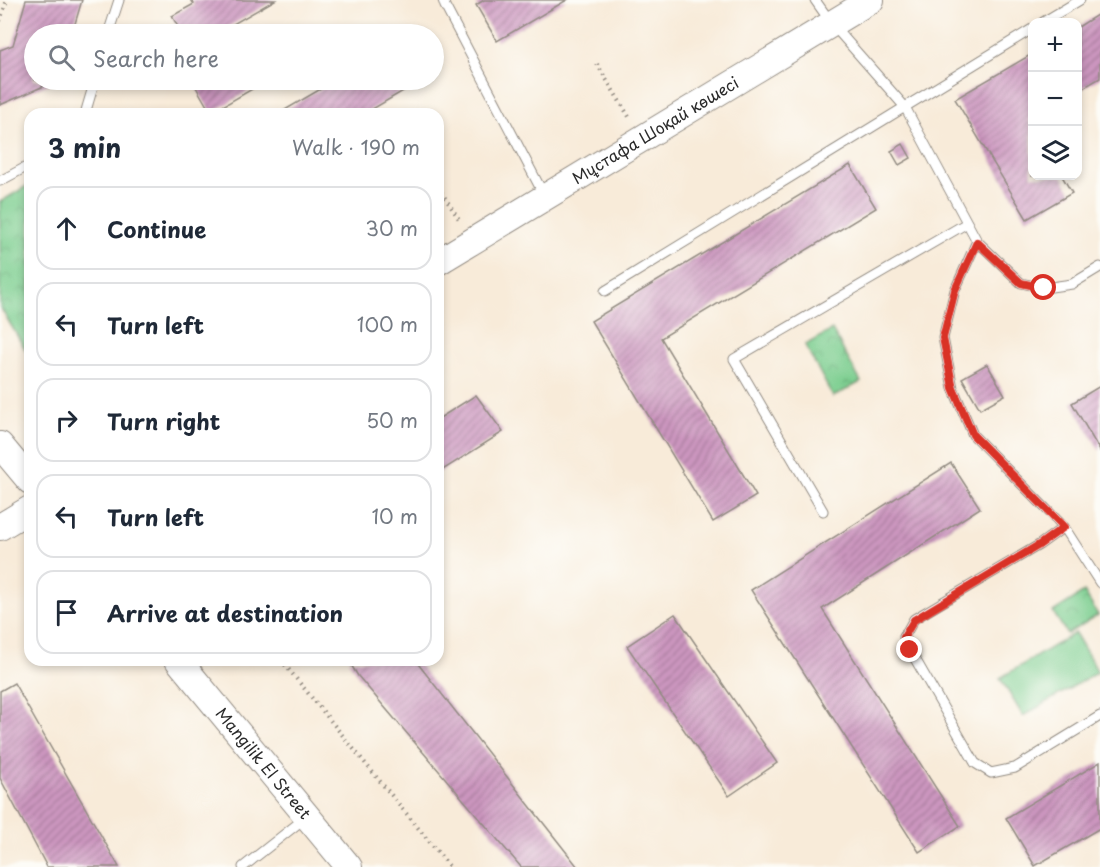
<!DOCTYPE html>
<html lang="en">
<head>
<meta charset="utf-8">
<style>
  body { margin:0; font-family:"Playpen Sans",sans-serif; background:#f6f6f7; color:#1f2937 }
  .controls { position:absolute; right:18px; top:18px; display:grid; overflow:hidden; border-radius:12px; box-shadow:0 3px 9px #0003 }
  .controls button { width:54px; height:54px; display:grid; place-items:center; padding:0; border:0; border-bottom:2px solid #e0e1e3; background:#fff; color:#1f2937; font:30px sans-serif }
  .stop { position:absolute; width:18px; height:18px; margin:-14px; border:4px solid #d93025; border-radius:50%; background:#fff }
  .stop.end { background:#d93025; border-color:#fff; box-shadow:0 2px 6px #0008 }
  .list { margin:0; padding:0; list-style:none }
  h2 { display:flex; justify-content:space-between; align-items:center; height:78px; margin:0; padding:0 24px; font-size:26px }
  h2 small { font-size:20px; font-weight:400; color:#747a83 }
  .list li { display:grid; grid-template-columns:39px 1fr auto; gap:18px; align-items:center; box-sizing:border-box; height:84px; margin:0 12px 12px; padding:0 12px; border:2px solid #e0e1e3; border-radius:18px }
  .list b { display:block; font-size:22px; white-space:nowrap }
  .list em { font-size:20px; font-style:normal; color:#747a83 }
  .icon { flex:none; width:33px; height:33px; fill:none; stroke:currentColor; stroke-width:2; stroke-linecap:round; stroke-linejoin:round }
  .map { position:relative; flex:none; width:1100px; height:867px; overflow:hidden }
  .search { position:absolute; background:#fff; box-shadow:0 3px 9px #0003; left:24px; top:24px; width:420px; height:66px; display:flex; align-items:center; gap:15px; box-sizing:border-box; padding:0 21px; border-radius:33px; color:#747a83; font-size:22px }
  .panel { position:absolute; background:#fff; box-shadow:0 3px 9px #0003; left:24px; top:108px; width:420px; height:558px; border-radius:18px }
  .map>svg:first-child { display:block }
</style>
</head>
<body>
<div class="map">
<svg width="1100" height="867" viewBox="0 0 1100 867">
  <defs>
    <pattern id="park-crowns" width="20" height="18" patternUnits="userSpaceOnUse" patternTransform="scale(1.5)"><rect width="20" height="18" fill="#7cce8f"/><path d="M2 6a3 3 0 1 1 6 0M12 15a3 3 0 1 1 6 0" fill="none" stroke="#6bb17c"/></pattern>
    <pattern id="building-hatch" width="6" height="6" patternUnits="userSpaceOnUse" patternTransform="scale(1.5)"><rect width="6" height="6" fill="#cc96bf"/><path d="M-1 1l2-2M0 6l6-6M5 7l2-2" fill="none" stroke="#a67b9b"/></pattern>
  </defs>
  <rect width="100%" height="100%" fill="#fdfcf7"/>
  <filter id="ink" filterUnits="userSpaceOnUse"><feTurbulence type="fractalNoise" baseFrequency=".0167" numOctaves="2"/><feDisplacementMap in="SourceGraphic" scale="12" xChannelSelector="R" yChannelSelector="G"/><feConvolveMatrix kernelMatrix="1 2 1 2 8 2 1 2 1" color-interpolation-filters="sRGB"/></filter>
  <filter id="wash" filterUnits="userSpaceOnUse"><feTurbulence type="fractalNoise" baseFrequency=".008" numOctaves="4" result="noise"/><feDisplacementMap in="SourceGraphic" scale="24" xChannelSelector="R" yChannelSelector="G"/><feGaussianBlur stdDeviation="1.35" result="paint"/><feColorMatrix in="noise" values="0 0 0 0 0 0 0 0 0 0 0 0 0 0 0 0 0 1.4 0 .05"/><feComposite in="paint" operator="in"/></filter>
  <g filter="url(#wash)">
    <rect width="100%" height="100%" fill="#f8ebd9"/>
    <!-- park -->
    <g fill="url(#park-crowns)" stroke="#547c5d" stroke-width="1.5">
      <path d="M30,184V357L0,307V202Z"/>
      <path d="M832,330L861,382L833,397L805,345Z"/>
      <path d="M1084,592L1098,615L1067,634L1053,612Z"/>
    </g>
    <!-- pitch -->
    <path fill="#7cce8f" stroke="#547c5d" stroke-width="1.5" d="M1075,633L1098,672L1023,716L1000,678Z"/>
    <g id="blocks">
      <!-- building -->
      <g fill="url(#building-hatch)">
        <path d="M26,0H82L72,34H34V80H58L0,105V50L13,45Z"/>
        <path d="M191,0H275L221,31L223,34H182L172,16L194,4Z"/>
        <path d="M484,0H567L497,41L476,5Z"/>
        <path d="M1100,13V78L1078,91V27Z"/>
        <path d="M1032,54V118L1029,120L1032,127V176H1062L1072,193L1027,219L955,99Z"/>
        <path d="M192,80H249L254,88L211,113Z"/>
        <path d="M336,80H422L364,114H278Z"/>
        <path d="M903,144L911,158L899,165L891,151Z"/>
        <path d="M850,165L876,208L661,338L756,496L713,522L591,321Z"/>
        <path d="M987,364L1005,395L980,409L962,378Z"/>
        <path d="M1100,386V451L1072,403Z"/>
        <path d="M476,395L503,432L438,473V419Z"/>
        <path d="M951,463L980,508L822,609L960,826L919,852L751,590Z"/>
        <path d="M675,614L777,763L729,796L627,646Z"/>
        <path d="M348,660H415L578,867H521L358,676Z"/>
        <path d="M14,683L119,867H47L0,778V691Z"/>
        <path d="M1100,762V828L1035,866L1006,818Z"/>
      </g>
    </g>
  </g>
  <g filter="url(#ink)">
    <use href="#blocks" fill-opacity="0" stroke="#928b82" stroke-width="1.5"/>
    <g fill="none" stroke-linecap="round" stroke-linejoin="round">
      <defs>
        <g id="lane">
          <path d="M443,0L445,6L544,195"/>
          <path d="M815,0L832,24L905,107L977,241L1021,283L1044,288L1072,284L1100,267"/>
          <path d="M1043,22L1080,0"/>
          <path d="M108,34L119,0"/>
          <path d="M85,114L95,80"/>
          <path d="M0,181L30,165"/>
          <path d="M977,241L955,290L943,338L953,388L973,435L1064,527L1100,583"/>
          <path d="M605,291L1032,29"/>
          <path d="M823,511L734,359L967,223"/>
          <path d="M1064,527L1039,545L914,619L904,637L910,650L975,763L991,773L1015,768L1100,716"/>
          <path d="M243,867L305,818"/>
        </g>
        <g id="secondary">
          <path id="s1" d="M438,262L871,0"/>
          <path d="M0,445L30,481"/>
          <path d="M0,527L30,509"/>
          <path id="s2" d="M178,660L349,867"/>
        </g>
      </defs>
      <!-- lane casing -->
      <use href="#lane" stroke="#928b82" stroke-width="11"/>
      <!-- secondary casing -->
      <use href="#secondary" stroke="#928b82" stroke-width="28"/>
      <!-- path -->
      <g stroke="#928b82" stroke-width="4" stroke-dasharray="1.5 4.5" stroke-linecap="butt">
        <path d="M0,21L7,0"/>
        <path d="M597,64L631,120"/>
        <path d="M438,187L461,222"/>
        <path d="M281,660L450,867"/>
      </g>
      <!-- lane -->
      <use href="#lane" stroke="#fff" stroke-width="9"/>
      <!-- secondary -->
      <use href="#secondary" stroke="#fff" stroke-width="26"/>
    </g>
  </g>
  <g fill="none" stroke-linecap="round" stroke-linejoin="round" filter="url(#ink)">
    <!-- route -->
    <path stroke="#d93025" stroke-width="8" d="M910,650L904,637L914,620L1039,545L1064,527L973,435L953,388L943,338L955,290L977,242L1021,283L1044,288"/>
  </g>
  <g text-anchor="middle" stroke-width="4.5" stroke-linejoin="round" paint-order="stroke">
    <!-- street labels -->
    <g font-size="16" fill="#2b2b2b" stroke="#fdfcf7">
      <text dy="6" stroke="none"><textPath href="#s1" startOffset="254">Мұстафа Шоқай көшесі</textPath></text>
      <text dy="6" stroke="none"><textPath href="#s2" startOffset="134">Mangilik El Street</textPath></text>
    </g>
  </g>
</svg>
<div class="controls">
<button>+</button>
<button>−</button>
<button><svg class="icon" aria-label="layers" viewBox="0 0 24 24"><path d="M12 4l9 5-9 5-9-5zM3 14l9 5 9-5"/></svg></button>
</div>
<div class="stop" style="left:1044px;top:288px"></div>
<div class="stop end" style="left:910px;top:650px"></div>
<div class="search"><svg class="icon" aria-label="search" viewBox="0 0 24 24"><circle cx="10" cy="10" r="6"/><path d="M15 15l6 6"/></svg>Search here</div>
<section class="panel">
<h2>3 min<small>Walk · 190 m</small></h2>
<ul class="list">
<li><svg class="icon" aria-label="ahead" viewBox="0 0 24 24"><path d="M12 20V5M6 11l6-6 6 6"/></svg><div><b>Continue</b></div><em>30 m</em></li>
<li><svg class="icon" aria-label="left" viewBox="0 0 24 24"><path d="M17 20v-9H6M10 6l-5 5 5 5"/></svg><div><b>Turn left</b></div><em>100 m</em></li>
<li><svg class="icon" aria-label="right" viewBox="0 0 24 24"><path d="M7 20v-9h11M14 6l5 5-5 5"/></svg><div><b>Turn right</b></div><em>50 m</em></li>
<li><svg class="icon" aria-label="left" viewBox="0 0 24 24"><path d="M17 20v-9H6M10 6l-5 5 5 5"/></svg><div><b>Turn left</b></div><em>10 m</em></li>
<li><svg class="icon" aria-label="arrive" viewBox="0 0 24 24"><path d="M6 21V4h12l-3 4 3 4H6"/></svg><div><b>Arrive at destination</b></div></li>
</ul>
</section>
</div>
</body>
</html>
